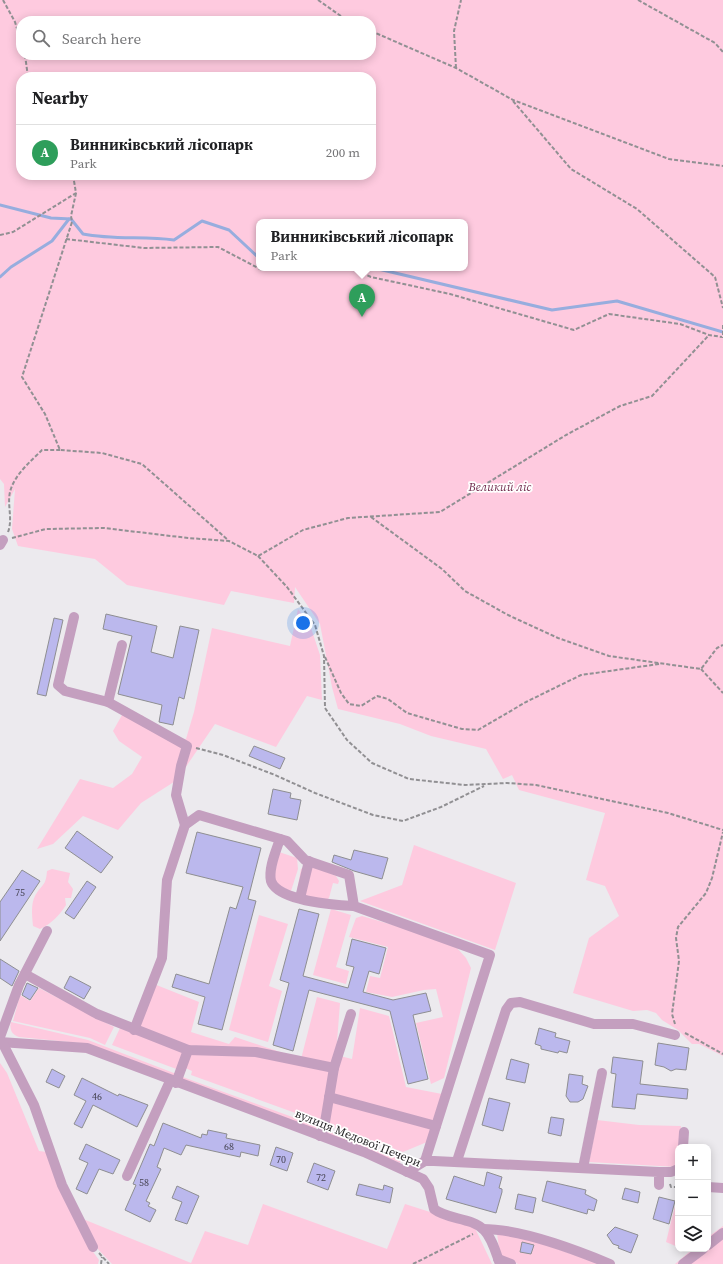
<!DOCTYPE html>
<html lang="en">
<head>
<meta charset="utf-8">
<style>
  body { margin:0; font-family:"Source Serif 4",serif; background:#f6f6f6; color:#202124 }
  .controls { position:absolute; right:12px; bottom:12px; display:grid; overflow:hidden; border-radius:8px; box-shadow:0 2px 10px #0003 }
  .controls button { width:36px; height:36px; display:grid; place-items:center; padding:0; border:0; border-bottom:1px solid #e0e0e0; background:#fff; color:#202124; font:20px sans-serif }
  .you { position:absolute; left:303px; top:623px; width:14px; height:14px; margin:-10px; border:3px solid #fff; border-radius:50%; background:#1a73e8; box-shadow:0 0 0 6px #1a73e833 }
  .badge { display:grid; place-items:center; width:26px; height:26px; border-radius:50%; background:#3b8388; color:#fff; font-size:13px; font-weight:700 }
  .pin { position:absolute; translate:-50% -33px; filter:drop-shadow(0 1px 2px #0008) }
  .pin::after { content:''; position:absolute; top:21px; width:14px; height:12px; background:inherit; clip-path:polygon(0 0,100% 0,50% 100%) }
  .popup { position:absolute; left:256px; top:219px; width:212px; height:52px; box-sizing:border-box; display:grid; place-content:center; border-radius:8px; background:#fff; filter:drop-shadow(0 1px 3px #0005); font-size:13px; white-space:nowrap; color:#757577 }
  .popup b { font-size:15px; color:#202124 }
  .popup::after { content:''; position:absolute; left:50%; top:100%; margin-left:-8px; border:8px solid transparent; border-top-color:#fff }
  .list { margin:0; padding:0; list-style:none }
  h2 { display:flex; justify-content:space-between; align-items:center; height:52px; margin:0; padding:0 16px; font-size:17px }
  h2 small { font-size:13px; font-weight:400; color:#757577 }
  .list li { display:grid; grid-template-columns:26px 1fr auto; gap:12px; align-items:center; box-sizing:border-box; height:56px; padding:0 16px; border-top:1px solid #e0e0e0 }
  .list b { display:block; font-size:15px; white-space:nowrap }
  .list p { margin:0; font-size:13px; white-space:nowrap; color:#757577 }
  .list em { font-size:13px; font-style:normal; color:#757577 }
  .icon { flex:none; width:22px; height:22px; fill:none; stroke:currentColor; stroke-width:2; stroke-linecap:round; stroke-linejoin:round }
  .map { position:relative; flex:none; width:723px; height:1264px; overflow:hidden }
  .search { position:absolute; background:#fff; box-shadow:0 2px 10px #0003; left:16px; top:16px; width:360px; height:44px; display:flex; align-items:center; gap:10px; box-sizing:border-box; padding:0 14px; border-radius:16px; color:#757577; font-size:15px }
  .panel { position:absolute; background:#fff; box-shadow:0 2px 10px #0003; left:16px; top:72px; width:360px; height:108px; border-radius:16px }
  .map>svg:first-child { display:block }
</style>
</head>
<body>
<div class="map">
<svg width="723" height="1264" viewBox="0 0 723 1264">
  <rect width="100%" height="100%" fill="#eceaee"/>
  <!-- green -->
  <g fill="#fecadf" fill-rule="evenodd">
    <path d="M0,0H723V1056L699,1044H692L678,1030L662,1020L656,1013L647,1010L633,1011L573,993L589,938L619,916L605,886L586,880L605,813L519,790L512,775L503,779L486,749L431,736L400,724L338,709L332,687L320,624L295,587L294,603L231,591L224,605L127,585L95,559L18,546L12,529L15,489L5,507L4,484L0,479ZM21,21H371V55H21ZM21,77H371V175H21ZM259,222H465V268H259Z"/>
    <path d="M298,609L310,625L320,655L322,700L307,696L276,747L215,724L177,780L141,803L118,830L83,816L53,844L37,849L80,779L113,788L132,774L142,757L119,741L113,731L122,715H142L163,736L186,739L194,712L212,628L290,646Z"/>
    <path d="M414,845L516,883L495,950L360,901L402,885Z"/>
    <path d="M279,852L297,858L298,869L291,891L273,883Z"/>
    <path d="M308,864L336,876L339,881L338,884L333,883L329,898L325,901L301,895L297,890L301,869Z"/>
    <path d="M52,869L70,873L68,882L73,889L71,898H65L66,905C59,916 51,924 40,929L33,926C32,914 30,901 38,891C45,883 46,882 47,871Z"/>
    <path d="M331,909L351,915L336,967L349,971L346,984L313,975Z"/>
    <path d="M259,915L288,924L269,986L282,991L268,1042L229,1030Z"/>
    <path d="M362,916L410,930L457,948L466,958L471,968L444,1078L431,1084L416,1023L443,1017L436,989L424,990L392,997L366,992L370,976L380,978L388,947L349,937L356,918Z"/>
    <path d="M154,984L199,1002L191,1032L229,1044L235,1037L301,1059L317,997L340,1003L336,1055L352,1059L360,1008L389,1016L406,1087L442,1094L427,1142L403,1152L191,1075L192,1071L181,1066L179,1070L112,1045L120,1028L134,1034Z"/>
    <path d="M39,988L114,1027L105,1045L90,1038L13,1021L20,995L30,1001Z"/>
    <path d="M11,1022L88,1040L179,1075L172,1078L89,1044L19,1037C12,1035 9,1029 11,1022Z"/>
    <path d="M0,1063L7,1073L39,1151L47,1152L91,1249L99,1260L98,1264H0Z"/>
    <path d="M180,1076L317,1126L315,1132L177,1082Z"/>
    <path d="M597,1120L639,1125L681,1126L677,1167L589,1162Z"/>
    <path d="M328,1131L402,1158L400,1163L327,1136Z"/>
    <path d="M678,1194V1247L666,1242Z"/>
    <path d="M263,1204L387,1249L405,1204L474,1226L492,1264H112L95,1246L83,1219L191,1263L205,1231L248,1245Z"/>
    <path d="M723,1226V1264H675L689,1252L683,1249H708V1237Z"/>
    <path d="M497,1233H512L600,1264H518L500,1256Z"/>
  </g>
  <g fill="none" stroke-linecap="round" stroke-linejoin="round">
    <!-- stream -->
    <g stroke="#97adde" stroke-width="3">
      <path d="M0,205L51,218L71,219L83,234C113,240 144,236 174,240L202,221L229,230L259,258"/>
      <path d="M374,268L552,310L617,301L723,332"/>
      <path d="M0,277L11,267L52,241L69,219"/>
    </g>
  </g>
  <!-- building -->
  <g fill="#bbb8ed" stroke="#8e8e91">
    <path d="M106,614L157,626L151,652L173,658L180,626L199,630L184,699L179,697L173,725L159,722L162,705L118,694L132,636L103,629Z"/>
    <path d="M54,618L63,620L46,696L37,694Z"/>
    <path d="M254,746L285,758L280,769L249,756Z"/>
    <path d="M273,789L291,793L290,798L301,800L297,820L268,814Z"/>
    <path d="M77,831L113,857L101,873L65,848Z"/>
    <path d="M197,832L261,848L248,899L256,901L222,1030L198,1024L205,997L172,987L176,974L209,984L230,907L236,909L243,887L186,873Z"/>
    <path d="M354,850L388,858L382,879L354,871L332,862L334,855L351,860Z"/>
    <path d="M22,870L40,881L0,941V902Z"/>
    <path d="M87,881L96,887L74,919L65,913Z"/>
    <path d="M299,909L319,914L303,976L348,988L354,967L346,965L352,939L386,948L379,974L369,971L363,992L393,1000L426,993L431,1011L413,1015L428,1079L408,1084L390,1011L309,990L293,1051L273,1045L289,983L280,980Z"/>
    <path d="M0,959L19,971L12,986L0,978Z"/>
    <path d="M70,976L91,987L84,999L64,988Z"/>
    <path d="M27,983L38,988L30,1000L22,995Z"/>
    <path d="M539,1028L556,1033L555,1037L570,1041L567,1053L559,1051L558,1053L541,1049V1046L535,1044Z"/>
    <path d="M658,1043L689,1048L686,1070L676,1069L671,1071L664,1067L655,1065Z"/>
    <path d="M613,1057L643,1061L640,1084L688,1089L687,1099L637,1094L635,1109L612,1107L616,1074L611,1073Z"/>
    <path d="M511,1059L529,1064L525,1083L506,1079Z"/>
    <path d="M52,1069L65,1076L59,1088L46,1082Z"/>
    <path d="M569,1074L583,1076L582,1084L588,1086L583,1099L578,1102H570L566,1096Z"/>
    <path d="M82,1078L118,1096L119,1094L148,1105L137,1127L93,1105L82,1128L74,1124L86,1101L74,1095Z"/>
    <path d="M489,1098L510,1103L503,1131L482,1125Z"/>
    <path d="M551,1117L564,1119L561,1136L548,1133Z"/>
    <path d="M163,1123L201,1138L202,1134L207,1135L208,1130L227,1134L226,1138L260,1145L258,1156L241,1152L240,1157L186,1145L181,1155L164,1148L157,1167L161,1169L146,1201L150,1203L148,1206L156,1210L150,1222L125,1210L136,1185L133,1184L150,1144L154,1146Z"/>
    <path d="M86,1144L120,1160L113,1174L99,1169L87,1194L76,1189L88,1163L79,1159Z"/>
    <path d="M276,1147L293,1153L287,1171L270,1165Z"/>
    <path d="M314,1163L335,1171L328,1190L307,1182Z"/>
    <path d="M487,1172L502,1177L499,1188L502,1189V1192L496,1213L446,1199L454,1176L484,1186Z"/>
    <path d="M547,1181L586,1190L585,1194L597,1200L594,1211L588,1209L587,1214L542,1201Z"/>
    <path d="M359,1184L383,1190L384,1185L393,1188L390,1203L356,1195Z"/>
    <path d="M177,1186L199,1196L187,1224L175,1220L182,1202L172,1198Z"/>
    <path d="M625,1188L640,1192L638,1203L622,1199Z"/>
    <path d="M518,1194L536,1198L533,1213L515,1209Z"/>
    <path d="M659,1197L675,1201L669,1224L653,1219Z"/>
    <path d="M615,1227L638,1235L631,1253L618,1248L619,1246L613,1244L607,1235Z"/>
    <path d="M522,1242L534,1245L531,1254L520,1252Z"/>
  </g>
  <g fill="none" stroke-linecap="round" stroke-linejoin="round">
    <!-- path -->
    <g stroke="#919093" stroke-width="2" stroke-dasharray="4 2" stroke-linecap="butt">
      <path d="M3,0L15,22L21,42"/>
      <path d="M318,0L348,21"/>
      <path d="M638,0L715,43L723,52"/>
      <path d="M371,31L456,68L513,100L669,159L723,166"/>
      <path d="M25,55L28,77"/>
      <path d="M456,68L454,31L461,0"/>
      <path d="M513,101L571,169L637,209L715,277L723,308"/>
      <path d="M73,175L76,193L71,216L72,222L22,377L45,414L60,450L102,453L142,464L228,540"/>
      <path d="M0,235L13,232L76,193"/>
      <path d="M66,239L144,248L218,247L262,270L302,268"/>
      <path d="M351,268L371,277L450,294L574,330L609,314L680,324L709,335L722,337"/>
      <path d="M723,325V338"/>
      <path d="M371,517L442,569L465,591L508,615L558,638L609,656L701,669L717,648L723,645"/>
      <path d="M8,532C13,519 7,505 10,492C14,475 31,461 42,450H60"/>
      <path d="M12,538L46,529L104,528L188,538L229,541L258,556L303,530L348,518L440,512L566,435L620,406L652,396L709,335"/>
      <path d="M258,556L287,587L315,625L324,656L325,708L347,740L372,763L409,779L465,785L507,783L536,785L668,813L723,830"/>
      <path d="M325,657L341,693L349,704L361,706L377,696L388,699L407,713L462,729L478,730L526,702L581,675L659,664"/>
      <path d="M701,669L723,693"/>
      <path d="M196,748L223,755L275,775L315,793L373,815L403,821L441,807L484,786"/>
      <path d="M675,1024L672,1014L679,961L676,938L678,927L706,893L712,878L723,832"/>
      <path d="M685,1033L723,1054"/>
      <path d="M670,1184L671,1187H678"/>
      <path d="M99,1253L109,1264"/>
      <path d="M101,1264L102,1257"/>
      <path d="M413,1264L473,1234"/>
    </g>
    <!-- minor -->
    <g stroke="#c49fbf" stroke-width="10">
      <path d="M0,545L3,540"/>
      <path d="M74,617L58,685L65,691L108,702L187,746L181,766L176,795L185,825"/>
      <path d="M108,702L122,645"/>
      <path d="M280,839C276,851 268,869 271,881C278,901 335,905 354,906"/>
      <path d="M300,898L309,861"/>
      <path d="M25,974L97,1014L188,1050L256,1052L334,1068"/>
      <path d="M134,1030L162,958L167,880L185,825L199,815L287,841L305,860L349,875L354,906L490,955L425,1161"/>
      <path d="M0,1037L19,985L47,931"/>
      <path d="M0,1042L87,1048L364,1152L423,1179L429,1188L434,1209C448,1220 471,1217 484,1230C492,1238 496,1253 500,1264"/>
      <path d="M2,1042L34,1105L62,1185L93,1247"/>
      <path d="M176,1083L188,1050"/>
      <path d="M329,1097L436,1126"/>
      <path d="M320,1136L324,1128L334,1068L351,1014"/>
      <path d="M683,1147L684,1132"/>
      <path d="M457,1161L506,1010L511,1003L520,1002L594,1024H633L675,1035"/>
      <path d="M583,1168L602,1073"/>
      <path d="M407,1172L425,1161H434L659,1172V1185"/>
      <path d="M659,1172H671L678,1169"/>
      <path d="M127,1176L170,1081"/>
      <path d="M708,1187L723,1188"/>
      <path d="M483,1229C522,1229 574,1249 610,1264"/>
      <path d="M708,1245L723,1233"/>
      <path d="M498,1259L511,1264"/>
      <path d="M683,1264L703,1249"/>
    </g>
  </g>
  <g text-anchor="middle" stroke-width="3.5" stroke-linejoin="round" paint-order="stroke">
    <!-- number labels -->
    <g font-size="10" fill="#474554">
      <text x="20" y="896">75</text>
      <text x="97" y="1100">46</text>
      <text x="229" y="1150">68</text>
      <text x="281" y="1163">70</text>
      <text x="321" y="1181">72</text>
      <text x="144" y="1186">58</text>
    </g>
    <!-- park labels -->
    <g font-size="12" font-style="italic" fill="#732e50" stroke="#fff">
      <text x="500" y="491">Великий ліс</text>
    </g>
    <!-- street labels -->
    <g font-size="12" fill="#201f21" stroke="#fff">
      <text transform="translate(358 1138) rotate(22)" y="4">вулиця Медової Печери</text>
    </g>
  </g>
</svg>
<div class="controls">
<button>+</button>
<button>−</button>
<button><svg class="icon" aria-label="layers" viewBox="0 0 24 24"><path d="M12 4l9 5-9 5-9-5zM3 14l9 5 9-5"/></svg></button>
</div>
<div class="you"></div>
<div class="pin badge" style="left:362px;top:317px;background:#2e9e5b">A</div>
<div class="popup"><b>Винниківський лісопарк</b>Park</div>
<div class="search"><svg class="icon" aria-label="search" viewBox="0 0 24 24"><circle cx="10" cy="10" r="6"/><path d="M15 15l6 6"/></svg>Search here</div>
<section class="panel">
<h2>Nearby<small></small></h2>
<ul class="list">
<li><span class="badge" style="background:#2e9e5b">A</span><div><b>Винниківський лісопарк</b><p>Park</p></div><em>200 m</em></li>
</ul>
</section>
</div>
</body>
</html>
